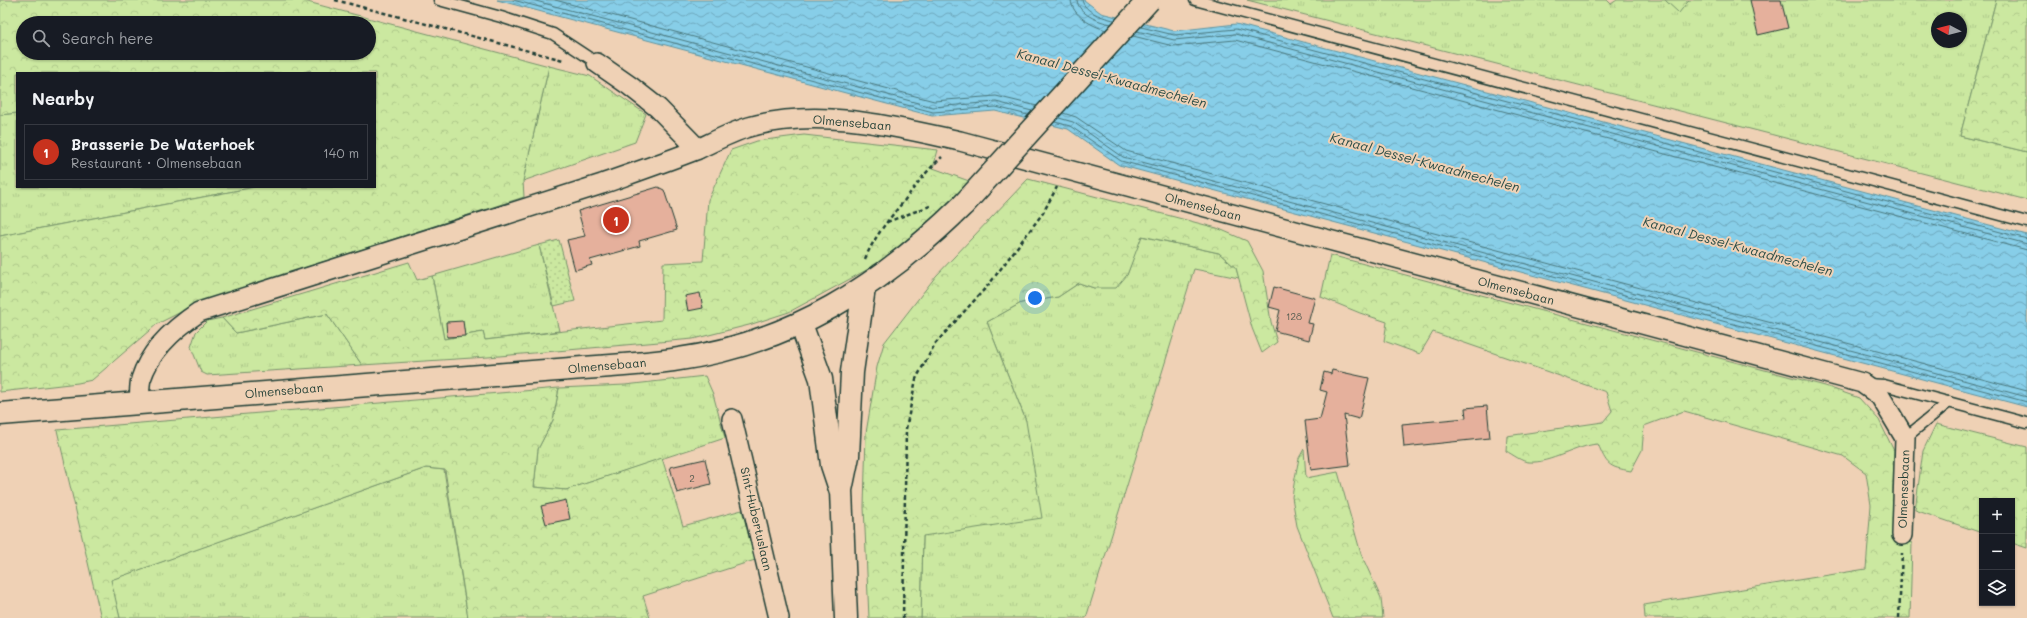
<!DOCTYPE html>
<html lang="en">
<head>
<meta charset="utf-8">
<style>
  body { margin:0; font-family:Mali,sans-serif; background:#20242c; color:#f1f3f6 }
  .controls { position:absolute; right:12px; bottom:12px; display:grid; overflow:hidden; border-radius:0px; box-shadow:0 1px 3px #0004 }
  .controls button { width:36px; height:36px; display:grid; place-items:center; padding:0; border:0; border-bottom:1px solid #363941; background:#171b24; color:#f1f3f6; font:20px sans-serif }
  .compass { position:absolute; left:1931px; top:12px; width:36px; height:36px; border-radius:50%; background:#171b24; box-shadow:0 1px 3px #0004; rotate:277deg }
  .you { position:absolute; left:1035px; top:298px; width:14px; height:14px; margin:-10px; border:3px solid #fff; border-radius:50%; background:#1a73e8; box-shadow:0 0 0 6px #1a73e833 }
  .badge { display:grid; place-items:center; width:26px; height:26px; border-radius:50%; background:#c8321e; color:#fff; font-size:13px; font-weight:700 }
  .pin { position:absolute; translate:-50% -50%; border:2px solid #fff; box-shadow:0 1px 4px #0006 }
  .list { margin:0; padding:0; list-style:none }
  h2 { display:flex; justify-content:space-between; align-items:center; height:52px; margin:0; padding:0 16px; font-size:17px }
  h2 small { font-size:13px; font-weight:400; color:#9ea1a6 }
  .list li { display:grid; grid-template-columns:26px 1fr auto; gap:12px; align-items:center; box-sizing:border-box; height:56px; margin:0 8px 8px; padding:0 8px; border:1px solid #363941; border-radius:0px }
  .list b { display:block; font-size:15px; white-space:nowrap }
  .list p { margin:0; font-size:13px; white-space:nowrap; color:#9ea1a6 }
  .list em { font-size:13px; font-style:normal; color:#9ea1a6 }
  .icon { flex:none; width:22px; height:22px; fill:none; stroke:currentColor; stroke-width:2; stroke-linecap:round; stroke-linejoin:round }
  .map { position:relative; flex:none; width:2027px; height:618px; overflow:hidden }
  .search { position:absolute; background:#171b24; box-shadow:0 1px 3px #0004; left:16px; top:16px; width:360px; height:44px; display:flex; align-items:center; gap:10px; box-sizing:border-box; padding:0 14px; border-radius:22px; color:#9ea1a6; font-size:15px }
  .panel { position:absolute; background:#171b24; box-shadow:0 1px 3px #0004; left:16px; top:72px; width:360px; height:116px; border-radius:0px }
  .map>svg:first-child { display:block }
</style>
</head>
<body>
<div class="map">
<svg width="2027" height="618" viewBox="0 0 2027 618">
  <defs>
    <pattern id="grass-tufts" width="24" height="20" patternUnits="userSpaceOnUse"><rect width="24" height="20" fill="#cbe8a0"/><path d="M3 7l-1-3M5 7V3M7 7l1-3M15 17l-1-3M17 17v-4M19 17l1-3" fill="none" stroke="#aec88a"/></pattern>
    <pattern id="forest-crowns" width="20" height="18" patternUnits="userSpaceOnUse"><rect width="20" height="18" fill="#cbe8a0"/><path d="M2 6a3 3 0 1 1 6 0M12 15a3 3 0 1 1 6 0" fill="none" stroke="#aec88a"/></pattern>
    <pattern id="park-dots" width="8" height="8" patternUnits="userSpaceOnUse"><rect width="8" height="8" fill="#cbe8a0"/><path d="M2 2h.1M6 6h.1" fill="none" stroke="#aec88a" stroke-width="1.8" stroke-linecap="round"/></pattern>
    <pattern id="water-waves" width="16" height="10" patternUnits="userSpaceOnUse"><rect width="16" height="10" fill="#87cee8"/><path d="M0 5q4-4 8 0t8 0" fill="none" stroke="#6ea8bd"/></pattern>
  </defs>
  <rect width="100%" height="100%" fill="#efd1b5"/>
  <filter id="ink" filterUnits="userSpaceOnUse"><feTurbulence type="fractalNoise" baseFrequency=".025" numOctaves="2"/><feDisplacementMap in="SourceGraphic" scale="8" xChannelSelector="R" yChannelSelector="G"/><feConvolveMatrix kernelMatrix="1 2 1 2 8 2 1 2 1" color-interpolation-filters="sRGB"/></filter>
  <g filter="url(#ink)">
    <!-- grass -->
    <g fill="url(#grass-tufts)" stroke="#75926a" fill-rule="evenodd">
      <path d="M1247,0H1607L1611,4L1617,0H1665L1679,12L1689,0H1996L1960,136L2027,152V200ZM1937,18H1961V42H1937Z"/>
      <path d="M549,66L590,76L646,114L635,142L523,181Z"/>
      <path d="M17,113V187H255L0,236V115Z"/>
      <path d="M1141,236L1219,253L1236,268L1239,278L1194,269L1086,618H921L923,536L1026,421L987,322L1021,303L1058,297L1079,283L1094,288L1127,275Z"/>
      <path d="M539,245L559,331L485,340L483,332L444,339L432,276Z"/>
      <path d="M327,314L362,365L207,375L201,372L191,347L196,332L207,321L222,318L236,333Z"/>
      <path d="M705,376L713,394L725,438L566,490L534,487L538,449L553,420L559,388L625,385Z"/>
      <path d="M426,468L444,470L468,618H120L110,580Z"/>
    </g>
    <!-- forest -->
    <g fill="url(#forest-crowns)" stroke="#75926a" fill-rule="evenodd">
      <path d="M0,0H300L549,66L523,181L524,197L205,300L157,324L92,380L78,383L0,392V236L255,187H375V73H311L310,70L301,73H17V113L0,115ZM23,23H369V53H23Z"/>
      <path d="M1665,0H1689L1679,13Z"/>
      <path d="M1996,0H2027V152L1960,136Z"/>
      <path d="M804,135L938,150L933,168L969,181L941,216L896,254L789,312L749,325L693,339L488,357L362,365L327,314L236,333L222,318L409,262L417,280L432,276L444,339L483,332L485,340L662,320L663,263L703,261L708,200L731,150L757,141Z"/>
      <path d="M1028,179L1217,228L1247,241L1263,271L1271,322L1277,342L1262,353L1252,328L1236,268L1219,253L1142,236L1127,275L1116,288H1094L1079,283L1058,297L1021,303L987,322L1026,421L1042,518L923,536L921,618H869L864,507L866,433L877,367L884,343L936,276Z"/>
      <path d="M1330,255L1825,386L1859,398L1879,420L1894,451L1892,538L1912,543L1910,618H1645L1644,605L1866,569L1871,505L1866,473L1843,456L1684,411L1644,426L1642,450L1631,471C1608,467 1607,465 1598,444C1577,445 1550,464 1529,462C1522,462 1512,454 1506,451L1507,436L1603,422L1612,411L1606,392L1433,332L1420,354L1384,341L1387,322L1360,313L1321,297Z"/>
      <path d="M559,388L553,420L538,449L534,487L566,490L662,458L683,526L742,510L755,560L643,596L650,618H468L445,470L426,468L111,580L120,618H101L57,430Z"/>
      <path d="M1936,424L2027,447V548L2012,543V501H1982V533L1915,510L1923,451Z"/>
      <path d="M1304,449L1306,478L1338,472L1361,554L1381,598L1383,618H1333L1297,526L1292,497L1295,478L1299,458Z"/>
    </g>
    <!-- park -->
    <path fill="url(#park-dots)" stroke="#75926a" d="M559,240L575,301L554,306L539,245Z"/>
    <!-- water -->
    <path fill="url(#water-waves)" stroke="#5d94a0" d="M497,0H1084L1101,13L1174,31L1236,24L2027,235V407L1119,165L1068,129L995,111L932,116Z"/>
    <g fill="none" stroke-linecap="round" stroke-linejoin="round">
      <!-- shore -->
      <g stroke="#49777c" stroke-width="1">
        <path d="M513,0L933,112L996,107L1028,115"/>
        <path d="M532,0L933,107L996,102L1032,111"/>
        <path d="M555,0L934,101L996,96L1037,106"/>
        <path d="M1071,0C1072,16 1092,26 1106,30"/>
        <path d="M1077,0C1078,14 1099,22 1111,24"/>
        <path d="M1082,0C1084,12 1104,18 1114,20"/>
        <path d="M1141,27L1174,35L1236,29L2027,239"/>
        <path d="M1137,31L1174,40L1235,34L2027,244"/>
        <path d="M1133,36L1173,46L1235,40L2027,250"/>
        <path d="M1063,113L1076,117L1126,151L2027,391"/>
        <path d="M1059,118L1073,122L1123,157L2027,397"/>
        <path d="M1055,122L1070,126L1121,161L2027,402"/>
      </g>
    </g>
    <!-- building -->
    <g fill="#e5b09c" stroke="#1f3d34">
      <path d="M1750,0H1781L1788,28L1758,35Z"/>
      <path d="M658,187L664,190L677,230L639,241L640,246L590,260L592,265L575,270L567,240L585,236L578,211Z"/>
      <path d="M1274,287L1315,298L1308,323L1313,324L1309,340L1275,331L1280,310L1269,307Z"/>
      <path d="M700,293L703,308L688,311L685,296Z"/>
      <path d="M463,321L465,336L447,337L446,322Z"/>
      <path d="M1332,370L1369,378L1359,419L1344,415L1350,465L1311,470L1305,421L1320,419L1327,392L1320,390L1324,372L1331,374Z"/>
      <path d="M1487,406L1490,438L1404,447L1402,424L1466,418L1465,408Z"/>
      <path d="M705,459L711,484L677,493L670,467Z"/>
      <path d="M566,500L570,519L546,524L541,506Z"/>
    </g>
    <g fill="none" stroke-linecap="round" stroke-linejoin="round">
      <defs>
        <g id="lane">
          <path d="M439,0L501,17L553,34L597,63"/>
          <path d="M1195,0L2027,222"/>
          <path d="M1868,384L1884,385L2027,423"/>
          <path d="M1905,438L1949,402"/>
        </g>
        <g id="street">
          <path d="M597,63L630,86L658,108L698,149"/>
          <path d="M139,403C140,396 139,386 141,379C150,350 175,328 199,312L602,184C633,173 665,162 696,150C713,142 731,132 749,127C818,107 892,126 960,141L1862,383L1880,396L1905,438L1902,535"/>
          <path d="M732,419L779,618"/>
        </g>
        <g id="secondary">
          <path d="M801,324L821,379L832,465L840,489"/>
          <path d="M0,414L583,368C613,366 643,364 673,360C791,344 881,286 964,204"/>
          <path d="M846,618L841,490L848,456L852,372L864,288"/>
        </g>
      </defs>
      <!-- lane casing -->
      <use href="#lane" stroke="#1f3d34" stroke-width="13"/>
      <!-- street casing -->
      <use href="#street" stroke="#1f3d34" stroke-width="22"/>
      <!-- secondary casing -->
      <use href="#secondary" stroke="#1f3d34" stroke-width="25"/>
      <!-- path -->
      <g stroke="#1f3d34" stroke-width="2.5" stroke-dasharray="4 3" stroke-linecap="butt">
        <path d="M335,0L563,60"/>
        <path d="M887,222L930,206"/>
        <path d="M865,259C874,237 889,219 904,201C916,185 927,170 942,157"/>
        <path d="M903,618L906,429L916,379L935,344L990,283L1043,213L1057,187"/>
        <path d="M1899,618L1902,553"/>
      </g>
      <!-- lane -->
      <use href="#lane" stroke="#efd1b5" stroke-width="10"/>
      <!-- street -->
      <use href="#street" stroke="#efd1b5" stroke-width="19"/>
      <!-- secondary -->
      <use href="#secondary" stroke="#efd1b5" stroke-width="22"/>
      <defs>
        <path id="secondary-bridge" d="M964,204L1149,0"/>
      </defs>
      <!-- secondary-bridge casing -->
      <use href="#secondary-bridge" stroke="#1f3d34" stroke-width="25" stroke-linecap="butt"/>
      <!-- secondary-bridge -->
      <use href="#secondary-bridge" stroke="#efd1b5" stroke-width="22"/>
    </g>
  </g>
  <g text-anchor="middle" stroke-width="4" stroke-linejoin="round" paint-order="stroke">
    <!-- number labels -->
    <g font-size="10" fill="#505a4e">
      <text x="1294" y="320">128</text>
      <text x="692" y="482">2</text>
    </g>
    <!-- street labels -->
    <g font-size="12" fill="#1f3d34" stroke="#efd1b5">
      <text transform="translate(852 123) rotate(5)" y="4">Olmensebaan</text>
      <text transform="translate(1203 207) rotate(15)" y="4">Olmensebaan</text>
      <text transform="translate(1516 291) rotate(15)" y="4">Olmensebaan</text>
      <text transform="translate(607 366) rotate(-5)" y="4">Olmensebaan</text>
      <text transform="translate(284 391) rotate(-5)" y="4">Olmensebaan</text>
      <text transform="translate(1904 489) rotate(-88)" y="4">Olmensebaan</text>
      <text transform="translate(756 519) rotate(77)" y="4">Sint-Hubertuslaan</text>
    </g>
    <!-- water labels -->
    <g font-size="13" font-style="italic" fill="#294c46" stroke="#efd1b5">
      <text transform="translate(1112 78) rotate(15)" y="5">Kanaal Dessel-Kwaadmechelen</text>
      <text transform="translate(1425 162) rotate(15)" y="5">Kanaal Dessel-Kwaadmechelen</text>
      <text transform="translate(1738 246) rotate(15)" y="5">Kanaal Dessel-Kwaadmechelen</text>
    </g>
  </g>
</svg>
<div class="controls">
<button>+</button>
<button>−</button>
<button><svg class="icon" aria-label="layers" viewBox="0 0 24 24"><path d="M12 4l9 5-9 5-9-5zM3 14l9 5 9-5"/></svg></button>
</div>
<svg class="compass" viewBox="-18 -18 36 36"><path d="M0-13l5 13h-10z" fill="#e53935"/><path d="M0 13l5-13h-10z" fill="#9ea1a6"/></svg>
<div class="you"></div>
<div class="pin badge" style="left:616px;top:220px">1</div>
<div class="search"><svg class="icon" aria-label="search" viewBox="0 0 24 24"><circle cx="10" cy="10" r="6"/><path d="M15 15l6 6"/></svg>Search here</div>
<section class="panel">
<h2>Nearby<small></small></h2>
<ul class="list">
<li><span class="badge">1</span><div><b>Brasserie De Waterhoek</b><p>Restaurant · Olmensebaan</p></div><em>140 m</em></li>
</ul>
</section>
</div>
</body>
</html>
